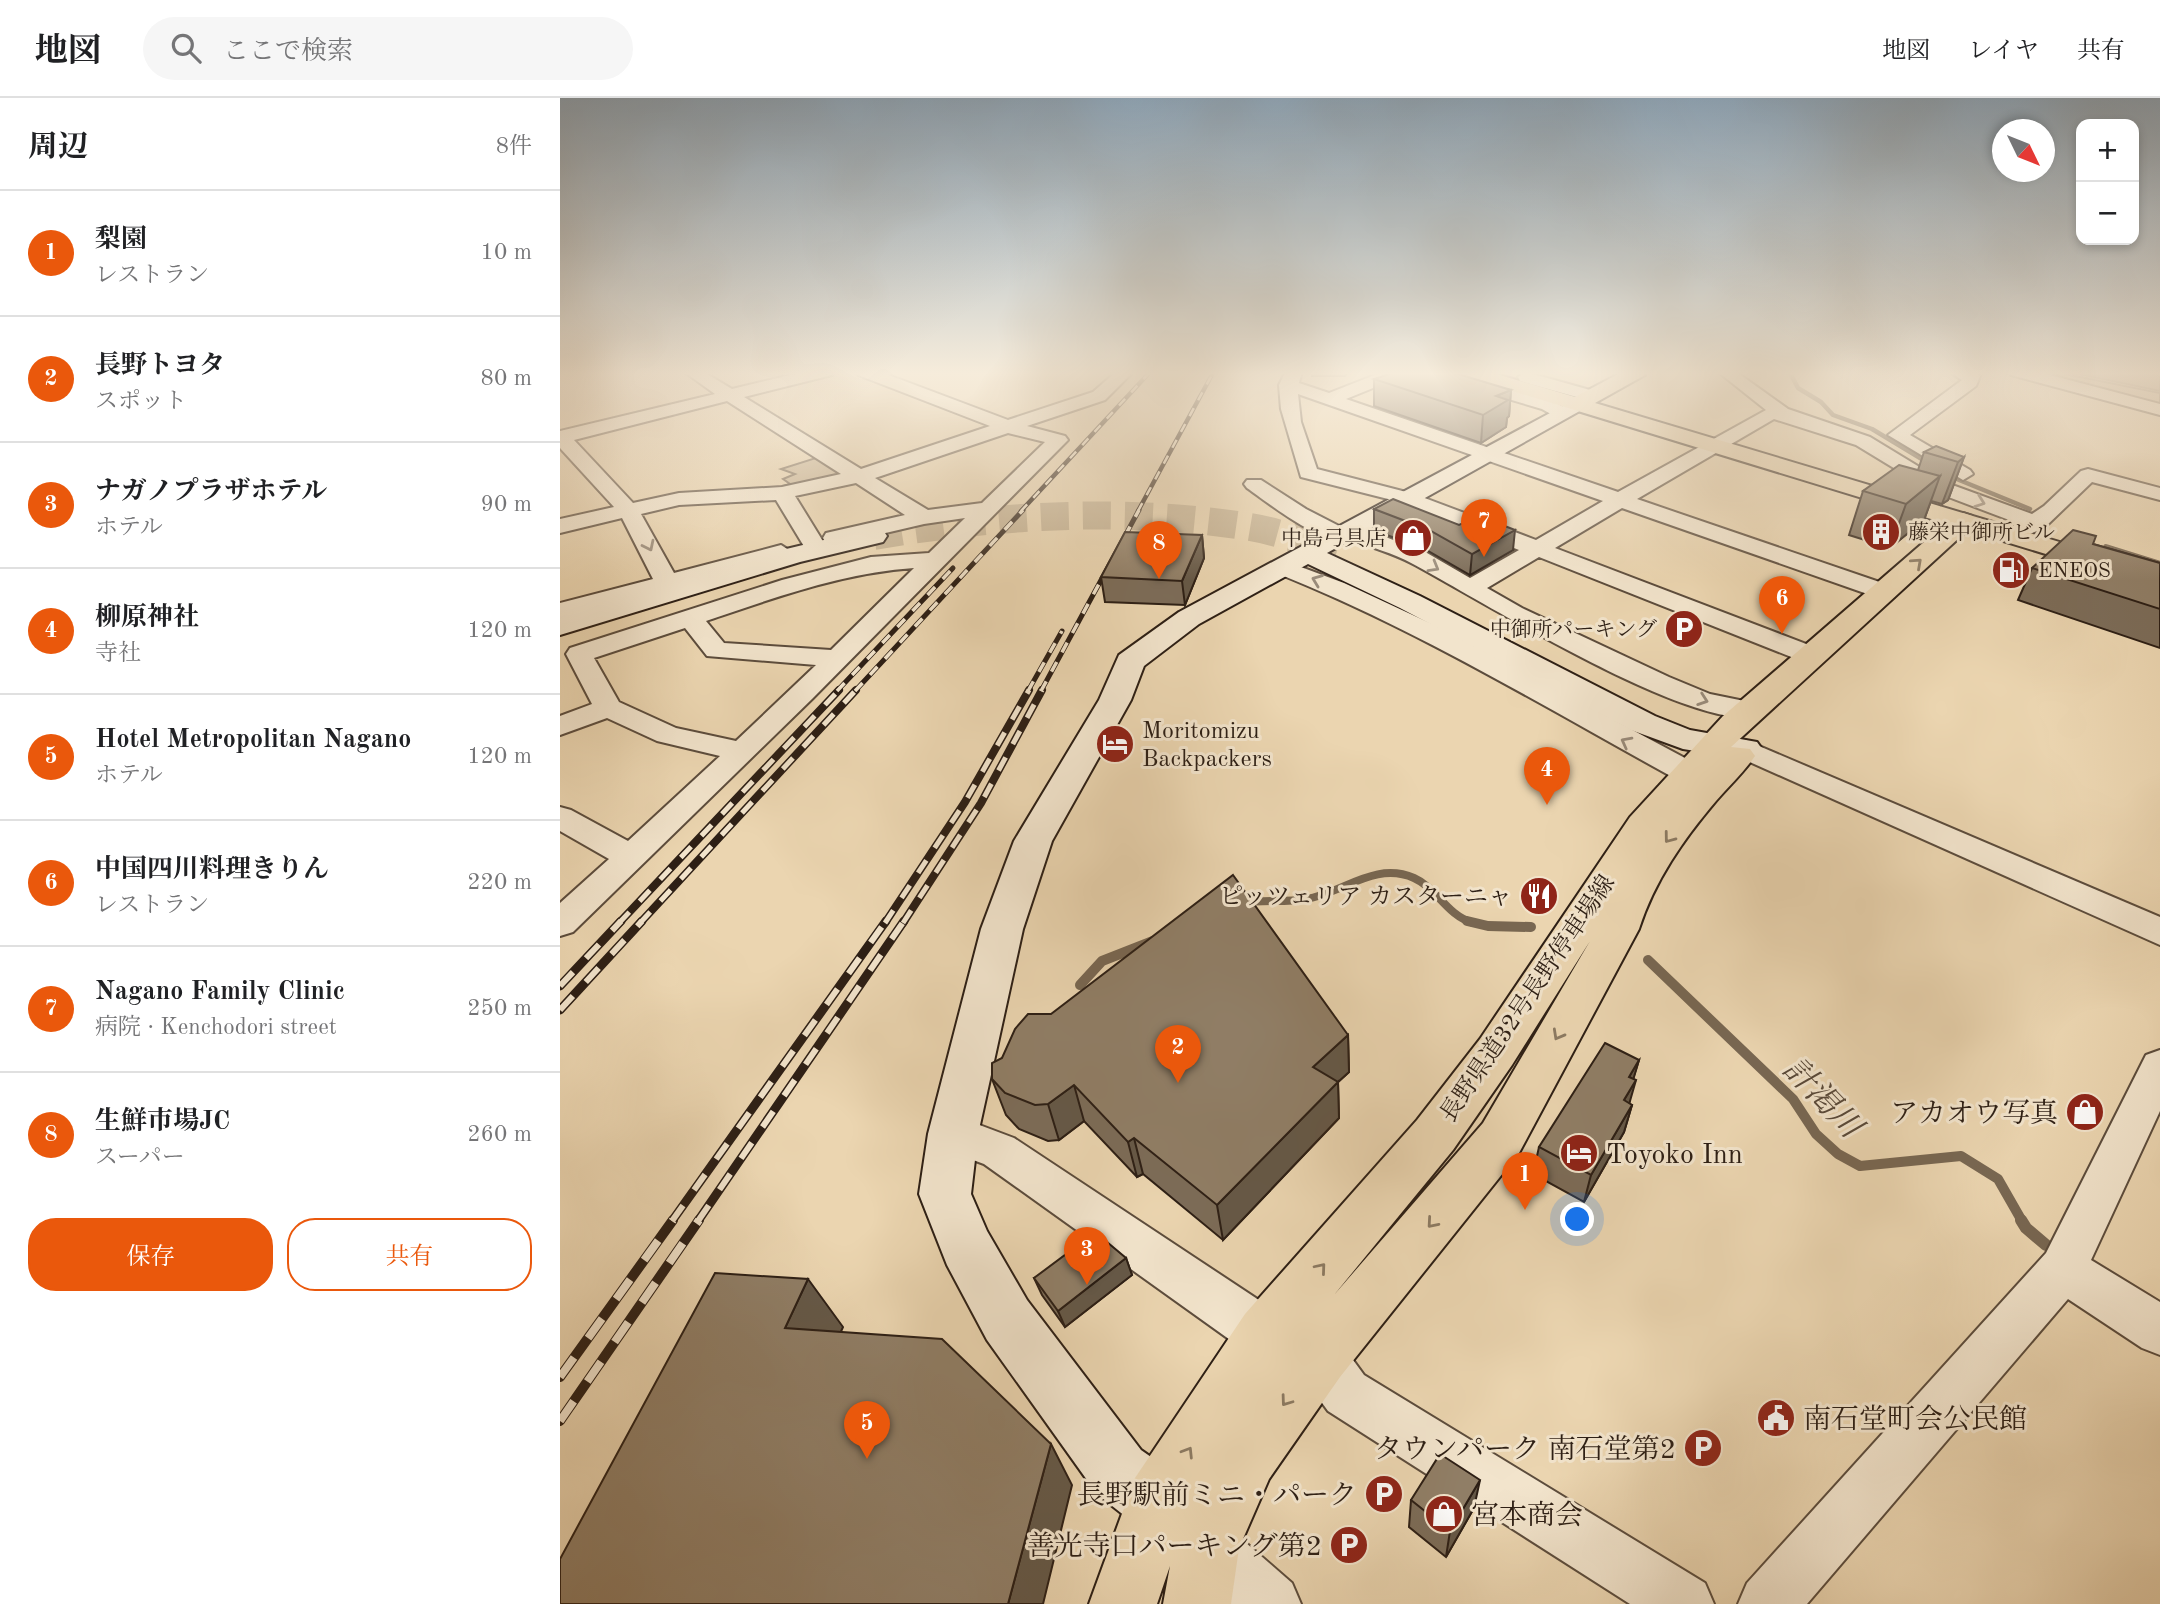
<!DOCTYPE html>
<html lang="ja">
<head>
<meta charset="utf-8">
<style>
  body { margin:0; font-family:"Old Standard TT","Noto Serif JP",serif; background:#f6f6f6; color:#202124 }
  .controls { position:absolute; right:21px; top:21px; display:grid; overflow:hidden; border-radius:14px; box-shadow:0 4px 10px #0003 }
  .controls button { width:63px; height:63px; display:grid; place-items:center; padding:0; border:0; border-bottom:2px solid #e0e0e0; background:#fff; color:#202124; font:35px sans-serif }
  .compass { position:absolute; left:1432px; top:21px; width:63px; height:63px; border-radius:50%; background:#fff; box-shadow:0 4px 10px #0003; rotate:133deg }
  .you { position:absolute; left:1018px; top:1122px; width:24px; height:24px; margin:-18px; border:5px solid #fff; border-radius:50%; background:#1a73e8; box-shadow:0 0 0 10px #1a73e833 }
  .badge { display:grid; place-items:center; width:46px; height:46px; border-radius:50%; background:#ea580c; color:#fff; font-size:23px; font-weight:700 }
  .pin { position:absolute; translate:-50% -58px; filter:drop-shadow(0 2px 4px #0008) }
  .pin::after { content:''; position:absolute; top:37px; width:24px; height:21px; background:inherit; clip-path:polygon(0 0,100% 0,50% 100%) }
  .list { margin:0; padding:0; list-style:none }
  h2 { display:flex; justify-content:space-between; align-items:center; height:91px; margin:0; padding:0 28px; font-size:30px }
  h2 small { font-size:23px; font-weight:400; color:#757577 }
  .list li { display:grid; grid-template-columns:46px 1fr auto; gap:21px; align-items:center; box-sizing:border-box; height:126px; padding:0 28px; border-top:2px solid #e0e0e0 }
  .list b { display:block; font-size:26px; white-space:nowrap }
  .list p { margin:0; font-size:23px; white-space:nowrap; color:#757577 }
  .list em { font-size:23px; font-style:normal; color:#757577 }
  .actions { display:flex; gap:14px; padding:21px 28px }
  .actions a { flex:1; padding:16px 0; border:2px solid #ea580c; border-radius:28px; text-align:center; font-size:24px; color:#ea580c }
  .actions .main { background:#ea580c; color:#fff }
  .icon { flex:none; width:38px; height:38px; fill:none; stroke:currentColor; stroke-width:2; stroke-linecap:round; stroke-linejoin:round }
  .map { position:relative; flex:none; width:1600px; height:1506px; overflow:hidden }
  header { display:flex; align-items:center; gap:42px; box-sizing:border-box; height:98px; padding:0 35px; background:#fff; border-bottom:2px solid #e0e0e0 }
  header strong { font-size:33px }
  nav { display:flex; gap:38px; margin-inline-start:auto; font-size:24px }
  .search { width:490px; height:63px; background:#f6f6f6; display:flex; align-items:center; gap:18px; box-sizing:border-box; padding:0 24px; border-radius:38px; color:#757577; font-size:26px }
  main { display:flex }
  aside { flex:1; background:#fff }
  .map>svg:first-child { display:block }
</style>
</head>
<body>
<header>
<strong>地図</strong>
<div class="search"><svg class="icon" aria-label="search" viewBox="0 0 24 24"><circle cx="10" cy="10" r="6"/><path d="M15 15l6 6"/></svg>ここで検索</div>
<nav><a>地図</a><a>レイヤ</a><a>共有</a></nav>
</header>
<main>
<aside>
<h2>周辺<small>8件</small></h2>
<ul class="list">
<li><span class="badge">1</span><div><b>梨園</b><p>レストラン</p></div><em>10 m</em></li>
<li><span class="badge">2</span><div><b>長野トヨタ</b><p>スポット</p></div><em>80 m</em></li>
<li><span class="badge">3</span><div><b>ナガノプラザホテル</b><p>ホテル</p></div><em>90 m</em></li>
<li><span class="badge">4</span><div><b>柳原神社</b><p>寺社</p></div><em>120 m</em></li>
<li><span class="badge">5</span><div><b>Hotel Metropolitan Nagano</b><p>ホテル</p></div><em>120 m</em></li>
<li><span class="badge">6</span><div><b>中国四川料理きりん</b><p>レストラン</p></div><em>220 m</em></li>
<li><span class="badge">7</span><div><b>Nagano Family Clinic</b><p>病院 · Kenchodori street</p></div><em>250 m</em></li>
<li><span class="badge">8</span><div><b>生鮮市場JC</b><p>スーパー</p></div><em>260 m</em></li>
</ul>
<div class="actions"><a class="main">保存</a><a>共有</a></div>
</aside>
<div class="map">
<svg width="1600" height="1506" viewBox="0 0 1600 1506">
  <rect width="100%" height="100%" fill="#ebd5b0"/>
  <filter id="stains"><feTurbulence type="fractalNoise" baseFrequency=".00286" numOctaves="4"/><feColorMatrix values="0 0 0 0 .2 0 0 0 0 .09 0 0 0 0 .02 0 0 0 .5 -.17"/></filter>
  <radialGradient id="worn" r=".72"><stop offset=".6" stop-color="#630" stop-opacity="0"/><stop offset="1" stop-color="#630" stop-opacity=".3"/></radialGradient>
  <!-- green -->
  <g fill="#cbb696" stroke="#7c6a56" stroke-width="2">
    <path d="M1505,276L1600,295V310L1486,278Z"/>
    <path d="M262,358L290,378L210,392L230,386L223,381L235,376L221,371Z"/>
  </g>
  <!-- water -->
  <path fill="#aa977b" stroke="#786752" stroke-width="2" d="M1505,273H1577L1600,278V293Z"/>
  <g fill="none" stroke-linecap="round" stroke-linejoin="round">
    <!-- stream-far4 -->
    <g stroke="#786752" stroke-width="4.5">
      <path d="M1229,273L1238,290L1261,304L1273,317L1312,331L1370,366"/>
      <path d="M1387,377L1470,411"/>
    </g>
    <!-- stream-far3 -->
    <path stroke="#786752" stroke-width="6" d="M1546,449L1600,466"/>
    <!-- stream-far2 -->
    <path stroke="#786752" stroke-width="8" d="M682,805C703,801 725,805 746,801C783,795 815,763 854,780C877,790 886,817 913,825"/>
    <!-- stream-far1 -->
    <g stroke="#786752" stroke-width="10">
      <path d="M907,823L928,828L971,829"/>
      <path d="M1088,862L1233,1001L1256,1036L1278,1056L1300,1068L1401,1058L1438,1081L1462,1123"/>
      <path d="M520,887L542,863L593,843"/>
    </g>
    <!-- stream -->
    <path stroke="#786752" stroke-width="12" d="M1461,1122L1466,1130L1486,1147"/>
    <!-- secondary-tunnel -->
    <path stroke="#c5b191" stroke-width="28" stroke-dasharray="28 14" stroke-linecap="butt" d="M314,438C438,417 565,409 690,429C720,434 748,445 777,453"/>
    <defs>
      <g id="street">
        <path d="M123,273H142L172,291L247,273H274L272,277L184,299L301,371L430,328L298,277L296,273H318L448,322L533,294L557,273H574L545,302L467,328L505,338L508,342L253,600L13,834L0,838V805L49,761L0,733V709L11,712L68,743L160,658L97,643L47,620L0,637V618L32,606L6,556L10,550L222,482L311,459L369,455L405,420L364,426L274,447L266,445L263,440L266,435L345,417L296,385L235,398L264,445L253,452L245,450L216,402L119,407L81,416L114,475L221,447L232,454L229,459L0,521V505L93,481L62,420L0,435V421L54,409L0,350V333L155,296ZM167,303L281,376L222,389L119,395L73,405L14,342ZM448,335L485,344L422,405L368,412L315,380ZM354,470L271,552L164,545L146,523C214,500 282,475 354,470ZM125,530L147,558L256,567L176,643L116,630L59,604L34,560Z"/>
        <path d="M726,273H742L739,285L769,295L825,273H847L845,277L786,301L1058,394L1206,312L1157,273H1175L1228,311L1310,339L1384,384L1472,416L1484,408L1521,373L1528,371L1600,390V402L1532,384L1484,430L1458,441L1447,434L1457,425L1370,392L1296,347L1214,321L1077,401L1334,489L1337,494L1334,499H1316L1062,410L995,450L1262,552L1266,558L1262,564H1244L979,459L927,490L962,510L1109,579L1150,596L1199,606L1203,612L1199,618C1132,635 919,501 853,466C833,455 810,449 789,441C766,451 707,404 687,390L684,386L687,382H701L746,411L781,429L797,428L867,455L910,480L959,452L840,404L741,379L721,311L719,287ZM738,296L1043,403L976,442L854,396L757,371L741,324Z"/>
        <path d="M865,273C889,271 996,297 1011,315L1008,319H996L982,311L867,277Z"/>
        <path d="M1388,273H1412L1420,278L1416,288L1350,337L1410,372L1413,376L1403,382L1328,337L1402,282Z"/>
        <path d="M1449,273H1475L1600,306V317L1451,277Z"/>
        <path d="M966,274L1037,294L1040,298L1031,303L960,283L958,279Z"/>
        <path d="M722,462L784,485L887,533L1138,667L1142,674L1138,681L1127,683L1116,681C983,608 855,530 714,474L710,469L714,464Z"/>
        <path d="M1185,642L1600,819V847L1174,657L1170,651L1174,645Z"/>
        <path d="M1600,952V1013L1531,1162L1600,1204V1257L1582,1250L1508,1201L1247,1506H1178L1187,1485L1486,1155L1586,957Z"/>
        <path d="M393,1017L454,1040L723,1218L730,1236L723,1254L705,1261L687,1254L424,1066L378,1049L372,1036L378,1023Z"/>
        <path d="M759,1233L777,1240L804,1277L1145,1485L1154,1506H1070L768,1313L741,1276L734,1258L741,1240Z"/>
        <path d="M643,1416L663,1425L732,1485L741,1506H667L623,1465L614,1445L623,1425Z"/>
      </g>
      <g id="secondary">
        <path d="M1018,300L1028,306L1025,310L767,455L860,498L1095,618L1130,632L1197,644L1202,651L1197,658L1185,661L1123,651L1071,632L840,510L748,466L639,526L584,568L571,602L492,743L463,831L418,1036L411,1096L427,1133L467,1202L581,1352L621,1380L630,1403L621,1426L598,1435L575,1426L537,1396L427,1242L387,1167L359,1096L368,1036L421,831L454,743L539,602L559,557L619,514Z"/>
        <path d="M314,430L323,432L327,438L323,444L240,464L0,537V519L222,452Z"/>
      </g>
      <path id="primary" d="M1403,415L1412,418L1416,423L1412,428L1171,649L1190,651L1195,658C1184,674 1169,688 1156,703C1123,742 1095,782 1079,831L959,1055L780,1279L709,1381L679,1450L671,1506H603L610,1468L597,1506H529L575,1380L685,1216L857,1022L920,941L1070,719L1163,618L1394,418ZM1030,843L923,1025L774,1197L893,1052L952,967Z"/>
      <path id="highway" d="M897,273H926L1015,299L1064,273H1087L1085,277L1035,305L1600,474V491L900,277Z"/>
    </defs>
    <!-- street casing -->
    <use href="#street" stroke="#5c4c3c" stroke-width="4"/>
    <!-- secondary casing -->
    <use href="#secondary" stroke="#2d1f15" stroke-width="4"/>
    <!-- primary casing -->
    <use href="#primary" stroke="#2d1f15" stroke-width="4"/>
    <!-- highway casing -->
    <use href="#highway" stroke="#2d1f15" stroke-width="4"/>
    <!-- street -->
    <use href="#street" fill="#f2e4cc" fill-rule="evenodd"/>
    <!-- secondary -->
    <use href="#secondary" fill="#f2e4cc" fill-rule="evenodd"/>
    <!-- primary -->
    <use href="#primary" fill="#ebd5b0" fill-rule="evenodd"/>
    <!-- highway -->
    <use href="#highway" fill="#ebd5b0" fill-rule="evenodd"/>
    <defs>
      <g id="rail-far4">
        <path d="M461,413L591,273"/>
        <path d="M578,413L654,273"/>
      </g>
      <g id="rail-far3">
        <path d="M277,593L393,470"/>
        <path d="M295,593L463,412"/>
        <path d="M468,593L502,533"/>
        <path d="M481,593L579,412"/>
      </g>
      <g id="rail-far2">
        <path d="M59,825L279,592"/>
        <path d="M80,825L296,592"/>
        <path d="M325,825L405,704L469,592"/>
        <path d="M343,825L421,705L482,592"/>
      </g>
      <g id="rail-far1">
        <path d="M0,888L61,823"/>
        <path d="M0,912L82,823"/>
        <path d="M112,1123L326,823"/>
        <path d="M138,1123L344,823"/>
      </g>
      <g id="rail">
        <path d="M0,1279L113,1122"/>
        <path d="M0,1323L139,1122"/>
      </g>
    </defs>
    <!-- rail-far4 casing -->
    <use href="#rail-far4" stroke="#2d1f15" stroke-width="4.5"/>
    <!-- rail-far3 casing -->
    <use href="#rail-far3" stroke="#2d1f15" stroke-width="5"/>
    <!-- rail-far2 casing -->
    <use href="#rail-far2" stroke="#2d1f15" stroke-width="8"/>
    <!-- rail-far1 casing -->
    <use href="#rail-far1" stroke="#2d1f15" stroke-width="9"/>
    <!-- rail casing -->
    <use href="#rail" stroke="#2d1f15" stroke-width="10"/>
    <!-- rail-far4 -->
    <use href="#rail-far4" stroke="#f2e4cc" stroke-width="2.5" stroke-dasharray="9" stroke-linecap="butt"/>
    <!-- rail-far3 -->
    <use href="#rail-far3" stroke="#f2e4cc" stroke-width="3.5" stroke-dasharray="11" stroke-linecap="butt"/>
    <!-- rail-far2 -->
    <use href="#rail-far2" stroke="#f2e4cc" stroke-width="5" stroke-dasharray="15" stroke-linecap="butt"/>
    <!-- rail-far1 -->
    <use href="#rail-far1" stroke="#f2e4cc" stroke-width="6" stroke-dasharray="19" stroke-linecap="butt"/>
    <!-- rail -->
    <use href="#rail" stroke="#f2e4cc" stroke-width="8" stroke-dasharray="24" stroke-linecap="butt"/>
  </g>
  <!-- wall -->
  <g fill="#7c6c58" stroke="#2d1f15" stroke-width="2">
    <path d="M752,273H788L785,278H752Z"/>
    <path d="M814,281L951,292L949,318L947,320L946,329L921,345L814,308Z"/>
    <path d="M1364,354L1404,359L1388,402L1382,406L1371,403L1364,422L1330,450L1289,437L1303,393L1358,372Z"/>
    <path d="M814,411L953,452L910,477L868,453L814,432Z"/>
    <path d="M642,437L644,460L625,507L545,504L541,479Z"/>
    <path d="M1533,446L1600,465V550L1458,502L1472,470Z"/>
    <path d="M491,916L788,937L789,974L778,984L779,1020L663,1142L583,1076L577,1079L524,1023L499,1042L488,1043L459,1031L446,1017L432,981L442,960Z"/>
    <path d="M1079,962L1073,981L1069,1006L1072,1007L1064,1034L1024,1104L973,1076L979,1049Z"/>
    <path d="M566,1160L572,1177L505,1229L482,1197L474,1180Z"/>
    <path d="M851,1402L914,1410L886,1459L849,1429Z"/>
  </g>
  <!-- shaded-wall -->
  <g fill="#655847" stroke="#2d1f15" stroke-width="2">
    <path d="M951,292L949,318L947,320L946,329L921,345L923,317L936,298Z"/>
    <path d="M1404,359L1388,402L1382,406L1398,364Z"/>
    <path d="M1380,378L1364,422L1330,450L1346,406Z"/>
    <path d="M955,432L953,452L910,477L912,456Z"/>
    <path d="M642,437L644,460L625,507L622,483Z"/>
    <path d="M788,937L789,974L755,1005L753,969Z"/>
    <path d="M1079,962L1071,989L1069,979Z"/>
    <path d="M1076,982L1068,1010L1064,1002Z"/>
    <path d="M778,984L779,1020L663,1142L657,1107Z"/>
    <path d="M514,987L524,1023L499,1042L488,1006Z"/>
    <path d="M1072,1007L1064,1034L1024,1104L1031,1077Z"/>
    <path d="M574,1040L583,1076L577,1079L568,1044Z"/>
    <path d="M566,1160L572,1177L505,1229L498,1213Z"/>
    <path d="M248,1181L283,1229L262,1276L225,1230Z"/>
    <path d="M491,1346L512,1387L483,1506H448Z"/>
    <path d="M920,1382L914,1410L886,1459L890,1433Z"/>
  </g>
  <!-- building -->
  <g fill="#907e66" stroke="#2d1f15" stroke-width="2">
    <path d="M838,273H888L951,292L936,298L948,302L923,317L814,281Z"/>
    <path d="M1376,348L1404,359L1398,364L1364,354Z"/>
    <path d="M1339,367L1380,378L1346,406L1303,393Z"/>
    <path d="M833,401L899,427L919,418L955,432L912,456L869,432L814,411Z"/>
    <path d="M1513,432L1536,438L1533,446L1600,465V511L1472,470Z"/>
    <path d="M565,434L642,437L622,483L541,479Z"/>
    <path d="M673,777L788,937L753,969L778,984L657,1107L574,1040L568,1044L514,987L488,1006L475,1007L445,995L432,981V965L442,960L455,931L468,916H491Z"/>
    <path d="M1045,945L1079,962L1069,979L1076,982L1064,1002L1072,1007L1031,1077L979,1049Z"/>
    <path d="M541,1139L566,1160L498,1213L474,1180L525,1142Z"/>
    <path d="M155,1175L248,1181L225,1230L382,1241L491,1346L448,1506H0V1461Z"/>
    <path d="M880,1356L920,1382L890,1433L851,1402Z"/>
  </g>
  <!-- one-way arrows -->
  <defs><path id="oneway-chevron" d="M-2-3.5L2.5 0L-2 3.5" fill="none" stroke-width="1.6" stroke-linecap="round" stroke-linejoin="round" transform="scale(1.75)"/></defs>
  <g stroke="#998b7a">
    <use href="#oneway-chevron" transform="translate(1420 404) rotate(20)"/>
    <use href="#oneway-chevron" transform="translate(89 448) rotate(64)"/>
    <use href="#oneway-chevron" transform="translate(874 469) rotate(30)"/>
    <use href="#oneway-chevron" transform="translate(757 482) rotate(-159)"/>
    <use href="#oneway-chevron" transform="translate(1143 602) rotate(19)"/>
    <use href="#oneway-chevron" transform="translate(1066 644) rotate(-152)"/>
  </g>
  <g stroke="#8c7a62">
    <use href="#oneway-chevron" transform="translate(1357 465) rotate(-42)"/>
    <use href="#oneway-chevron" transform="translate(1109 740) rotate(127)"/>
    <use href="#oneway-chevron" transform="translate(998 937) rotate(119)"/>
    <use href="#oneway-chevron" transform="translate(872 1125) rotate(131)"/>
    <use href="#oneway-chevron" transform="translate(761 1170) rotate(-50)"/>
    <use href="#oneway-chevron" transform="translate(726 1303) rotate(126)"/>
    <use href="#oneway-chevron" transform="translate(628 1354) rotate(-58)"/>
  </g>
  <!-- sky -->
  <linearGradient id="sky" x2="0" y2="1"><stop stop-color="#8fa8bc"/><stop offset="0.57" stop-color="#f6ecdb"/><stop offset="1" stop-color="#f6ecdb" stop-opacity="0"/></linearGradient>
  <rect width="1600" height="483" fill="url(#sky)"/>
  <!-- icons -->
  <defs>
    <symbol id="building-disc" viewBox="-11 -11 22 22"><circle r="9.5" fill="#8f2418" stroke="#f2e4cc"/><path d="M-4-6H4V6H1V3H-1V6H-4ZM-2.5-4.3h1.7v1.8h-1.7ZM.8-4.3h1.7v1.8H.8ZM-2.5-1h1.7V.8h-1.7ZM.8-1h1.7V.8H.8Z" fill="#fff"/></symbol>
    <symbol id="shop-disc" viewBox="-11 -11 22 22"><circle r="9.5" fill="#8f2418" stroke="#f2e4cc"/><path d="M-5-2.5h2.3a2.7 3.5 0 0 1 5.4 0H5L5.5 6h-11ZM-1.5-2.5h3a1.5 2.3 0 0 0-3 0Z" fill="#fff"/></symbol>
    <symbol id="fuel-disc" viewBox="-11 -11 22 22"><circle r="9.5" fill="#8f2418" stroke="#f2e4cc"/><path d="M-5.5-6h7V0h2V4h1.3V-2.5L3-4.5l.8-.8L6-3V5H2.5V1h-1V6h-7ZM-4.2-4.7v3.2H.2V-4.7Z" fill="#fff"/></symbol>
    <symbol id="parking-disc" viewBox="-11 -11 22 22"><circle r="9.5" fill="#8f2418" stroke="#f2e4cc"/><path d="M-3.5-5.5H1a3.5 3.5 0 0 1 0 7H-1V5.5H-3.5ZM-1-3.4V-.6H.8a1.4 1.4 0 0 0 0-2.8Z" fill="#fff"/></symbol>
    <symbol id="hotel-disc" viewBox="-11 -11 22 22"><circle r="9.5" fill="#8f2418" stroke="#f2e4cc"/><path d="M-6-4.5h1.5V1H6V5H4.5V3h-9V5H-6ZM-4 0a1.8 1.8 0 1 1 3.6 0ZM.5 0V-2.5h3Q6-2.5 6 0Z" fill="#fff"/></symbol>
    <symbol id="restaurant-disc" viewBox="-11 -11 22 22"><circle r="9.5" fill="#8f2418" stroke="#f2e4cc"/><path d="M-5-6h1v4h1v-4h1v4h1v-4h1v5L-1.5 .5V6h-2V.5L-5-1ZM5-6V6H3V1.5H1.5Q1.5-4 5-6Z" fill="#fff"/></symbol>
    <symbol id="civic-disc" viewBox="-11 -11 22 22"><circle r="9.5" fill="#8f2418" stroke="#f2e4cc"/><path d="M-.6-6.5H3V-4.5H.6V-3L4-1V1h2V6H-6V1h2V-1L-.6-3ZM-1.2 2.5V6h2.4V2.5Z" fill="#fff"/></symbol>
  </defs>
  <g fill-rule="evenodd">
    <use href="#building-disc" x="1299" y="412" width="44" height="44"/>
    <use href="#shop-disc" x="831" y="418" width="44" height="44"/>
    <use href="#fuel-disc" x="1429" y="450" width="44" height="44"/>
    <use href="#parking-disc" x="1102" y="509" width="44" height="44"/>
    <use href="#hotel-disc" x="533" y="624" width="44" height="44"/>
    <use href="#restaurant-disc" x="957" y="776" width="44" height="44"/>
    <use href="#shop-disc" x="1503" y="992" width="44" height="44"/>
    <use href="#hotel-disc" x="997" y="1033" width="44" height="44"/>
    <use href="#civic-disc" x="1194" y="1298" width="44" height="44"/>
    <use href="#parking-disc" x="1121" y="1328" width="44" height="44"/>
    <use href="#parking-disc" x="802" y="1374" width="44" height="44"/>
    <use href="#shop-disc" x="862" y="1394" width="44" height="44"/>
    <use href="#parking-disc" x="767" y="1425" width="44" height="44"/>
  </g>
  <g text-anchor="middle" stroke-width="6" stroke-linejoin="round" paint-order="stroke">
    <!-- far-poi labels -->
    <g font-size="21" fill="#2d1f15" stroke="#f2e4cc" text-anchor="start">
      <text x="1348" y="441">藤栄中御所ビル</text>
      <text x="826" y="447" text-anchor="end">中島弓具店</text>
      <text x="1478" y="479">ENEOS</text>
      <text x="1097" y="538" text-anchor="end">中御所パーキング</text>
    </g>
    <!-- poi labels -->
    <g font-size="24" fill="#2d1f15" stroke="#f2e4cc" text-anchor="start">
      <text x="582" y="640">Moritomizu<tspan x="582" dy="28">Backpackers</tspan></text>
      <text x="952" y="806" text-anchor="end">ピッツェリア カスターニャ</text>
    </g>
    <!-- street labels -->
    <g font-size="24" fill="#2d1f15" stroke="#f2e4cc">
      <text transform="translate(967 900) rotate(-56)" y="8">長野県道32号長野停車場線</text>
    </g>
    <!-- near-poi labels -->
    <g font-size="28" fill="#2d1f15" stroke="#f2e4cc" text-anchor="end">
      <text x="1498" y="1024">アカオウ写真</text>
      <text x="1046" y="1065" text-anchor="start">Toyoko Inn</text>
      <text x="1243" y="1330" text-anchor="start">南石堂町会公民館</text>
      <text x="1116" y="1360">タウンパーク 南石堂第2</text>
      <text x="797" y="1406">長野駅前ミニ・パーク</text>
      <text x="911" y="1426" text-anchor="start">宮本商会</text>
      <text x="762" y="1457">善光寺口パーキング第2</text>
    </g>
    <!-- near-water labels -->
    <g font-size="32" font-style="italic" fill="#594939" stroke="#f2e4cc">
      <text transform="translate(1263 999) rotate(46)" y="11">計渇川</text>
    </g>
  </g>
  <rect width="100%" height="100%" filter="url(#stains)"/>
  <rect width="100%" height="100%" fill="url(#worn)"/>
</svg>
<div class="controls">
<button>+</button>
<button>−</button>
</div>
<svg class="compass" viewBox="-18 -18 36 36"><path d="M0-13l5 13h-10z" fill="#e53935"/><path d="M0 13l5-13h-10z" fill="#757577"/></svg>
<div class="you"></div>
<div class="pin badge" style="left:965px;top:1112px">1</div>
<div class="pin badge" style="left:618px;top:985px">2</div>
<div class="pin badge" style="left:527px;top:1187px">3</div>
<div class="pin badge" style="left:987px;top:707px">4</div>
<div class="pin badge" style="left:307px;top:1361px">5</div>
<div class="pin badge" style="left:1222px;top:536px">6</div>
<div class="pin badge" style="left:924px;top:459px">7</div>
<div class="pin badge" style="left:599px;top:481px">8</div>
</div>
</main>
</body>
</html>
